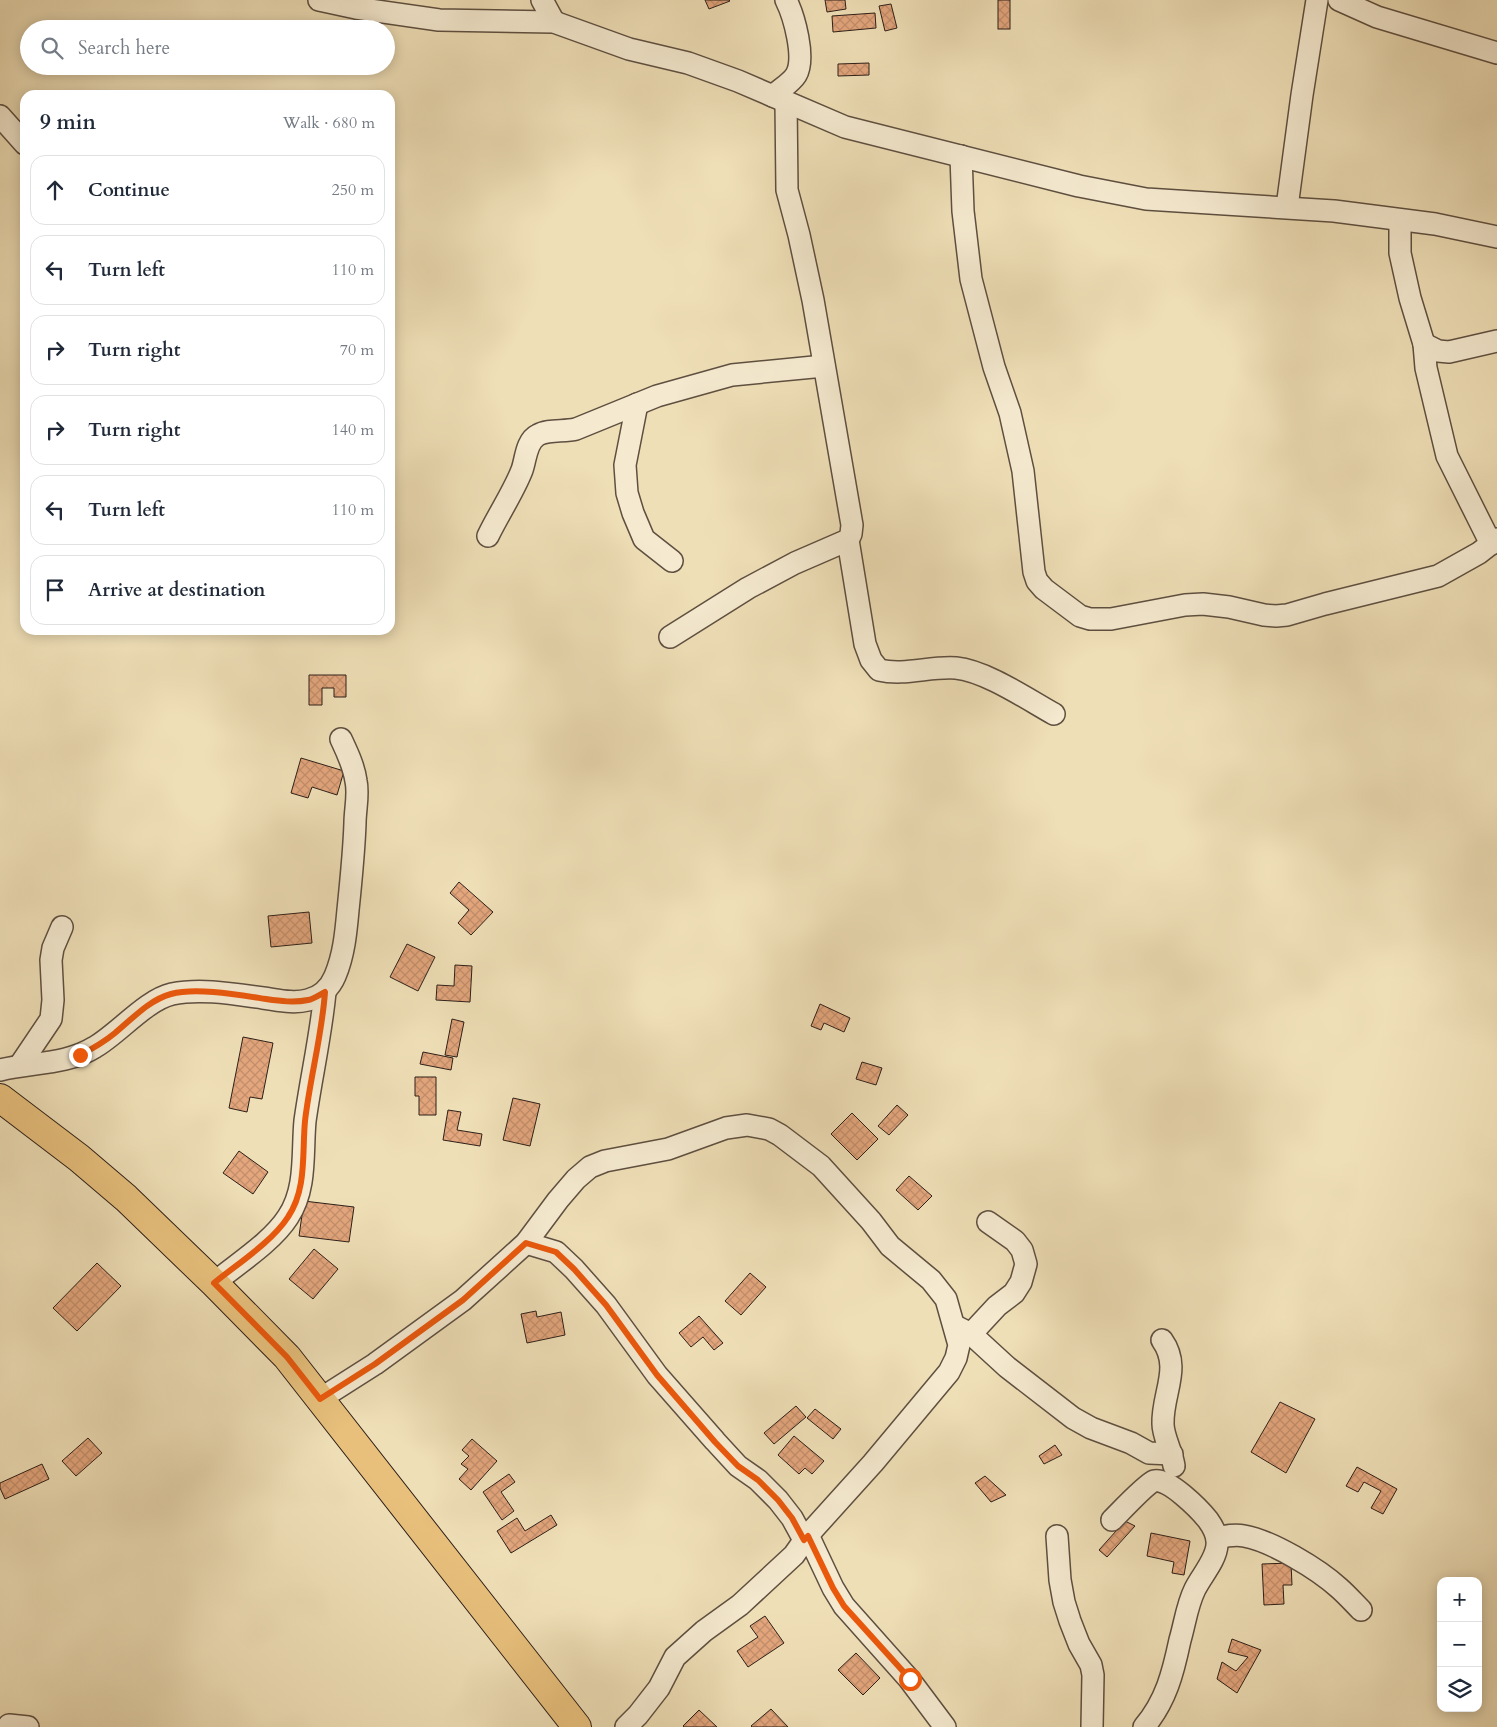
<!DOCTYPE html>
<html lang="en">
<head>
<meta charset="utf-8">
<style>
  body { margin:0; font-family:Cardo,serif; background:#f2f2f3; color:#1f2937 }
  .controls { position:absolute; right:15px; bottom:15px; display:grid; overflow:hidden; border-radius:10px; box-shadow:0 2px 12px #0003 }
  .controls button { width:45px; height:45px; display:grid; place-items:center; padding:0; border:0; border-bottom:1px solid #e0e1e3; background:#fff; color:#1f2937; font:25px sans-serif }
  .stop { position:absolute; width:15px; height:15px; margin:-11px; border:4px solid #ea580c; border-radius:50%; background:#fff }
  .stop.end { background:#ea580c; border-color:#fff; box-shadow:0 1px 5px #0008 }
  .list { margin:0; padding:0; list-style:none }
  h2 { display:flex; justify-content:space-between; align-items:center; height:65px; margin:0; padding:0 20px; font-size:21px }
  h2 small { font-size:16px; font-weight:400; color:#747a83 }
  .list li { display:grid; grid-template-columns:32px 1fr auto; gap:15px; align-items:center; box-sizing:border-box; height:70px; margin:0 10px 10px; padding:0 10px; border:1px solid #e0e1e3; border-radius:15px }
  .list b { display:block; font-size:19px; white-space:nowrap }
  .list em { font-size:16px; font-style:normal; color:#747a83 }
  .icon { flex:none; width:28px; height:28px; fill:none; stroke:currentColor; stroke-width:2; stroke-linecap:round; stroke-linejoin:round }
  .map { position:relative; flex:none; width:1497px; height:1727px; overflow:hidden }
  .search { position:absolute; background:#fff; box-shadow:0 2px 12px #0003; left:20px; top:20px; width:375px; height:55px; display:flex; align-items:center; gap:12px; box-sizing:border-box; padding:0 18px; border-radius:28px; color:#747a83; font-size:19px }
  .panel { position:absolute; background:#fff; box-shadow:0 2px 12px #0003; left:20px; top:90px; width:375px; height:545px; border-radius:15px }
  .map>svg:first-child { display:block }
</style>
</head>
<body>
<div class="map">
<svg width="1497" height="1727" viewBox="0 0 1497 1727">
  <defs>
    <pattern id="building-cross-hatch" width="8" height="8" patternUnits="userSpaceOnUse" patternTransform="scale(1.25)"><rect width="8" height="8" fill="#e3a67d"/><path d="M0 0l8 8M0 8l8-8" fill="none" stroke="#c38e6b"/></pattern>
  </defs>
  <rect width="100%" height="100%" fill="#efdfb7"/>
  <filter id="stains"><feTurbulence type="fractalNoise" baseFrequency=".004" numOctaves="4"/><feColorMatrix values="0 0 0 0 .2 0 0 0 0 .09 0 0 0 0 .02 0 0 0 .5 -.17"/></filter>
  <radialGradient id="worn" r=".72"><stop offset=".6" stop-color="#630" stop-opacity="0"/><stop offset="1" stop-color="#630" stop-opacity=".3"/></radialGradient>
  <!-- building -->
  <g fill="url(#building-cross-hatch)" stroke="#2d1f18">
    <path d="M705,0H729L730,1L709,9Z"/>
    <path d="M825,0H845L846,9L827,12Z"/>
    <rect x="998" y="0" width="12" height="29"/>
    <path d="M891,4L897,28L885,31L879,6Z"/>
    <path d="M875,13L876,28L833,32L832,16Z"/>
    <path d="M869,63V75L838,76V64Z"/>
    <path d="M309,675H346V697H334V688H322V705H309Z"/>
    <path d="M301,758L344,771L337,795L312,787L308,798L291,793Z"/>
    <path d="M459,882L493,912L471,935L458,923L469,910L450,893Z"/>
    <path d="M309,912L312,943L271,947L268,916Z"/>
    <path d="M407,944L435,957L418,991L390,977Z"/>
    <path d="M455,965L472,966L470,1002L436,1000L437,985L454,986Z"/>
    <path d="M820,1004L850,1018L844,1032L824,1023L821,1030L811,1026Z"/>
    <path d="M452,1019L464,1022L457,1057L445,1055Z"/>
    <path d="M243,1037L273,1043L262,1099L250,1097L247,1112L229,1108Z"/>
    <path d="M423,1052L453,1058L451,1070L420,1064Z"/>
    <path d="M862,1062L882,1068L876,1085L856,1079Z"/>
    <path d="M415,1077H436V1115H419V1096H415Z"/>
    <path d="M513,1098L540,1104L530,1146L503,1140Z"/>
    <path d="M897,1105L908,1115L889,1135L878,1126Z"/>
    <path d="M448,1110L461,1112L457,1130L482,1134L480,1146L443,1140Z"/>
    <path d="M852,1113L878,1139L857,1160L831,1134Z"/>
    <path d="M239,1151L268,1172L253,1194L223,1173Z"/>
    <path d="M909,1176L932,1196L918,1210L896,1190Z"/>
    <path d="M304,1201L354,1207L349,1242L299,1236Z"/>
    <path d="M314,1249L338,1269L313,1299L289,1279Z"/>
    <path d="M97,1263L121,1286L77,1331L53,1308Z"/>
    <path d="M750,1273L766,1287L741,1315L725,1301Z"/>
    <path d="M536,1311L537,1317L561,1312L565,1335L527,1343L521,1314Z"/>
    <path d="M699,1316L723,1343L714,1350L703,1337L691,1347L679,1333Z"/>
    <path d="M1280,1402L1315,1419L1286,1473L1251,1452Z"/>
    <path d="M796,1406L806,1417L774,1444L764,1433Z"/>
    <path d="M815,1409L841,1429L833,1439L807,1418Z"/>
    <path d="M794,1436L824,1461L812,1474L805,1468L799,1474L778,1455Z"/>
    <path d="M88,1438L102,1453L76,1476L62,1461Z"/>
    <path d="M472,1439L497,1461L471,1490L459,1479L468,1469L461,1464L469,1456L462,1450Z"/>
    <path d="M1055,1445L1062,1455L1044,1464L1039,1456Z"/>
    <path d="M42,1464L49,1479L5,1499L0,1488V1483Z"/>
    <path d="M1357,1467L1397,1489L1383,1514L1371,1508L1381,1491L1364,1482L1358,1492L1346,1486Z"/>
    <path d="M509,1474L515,1482L501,1492L514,1511L502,1520L483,1492Z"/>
    <path d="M985,1476L1006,1495L991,1502L975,1483Z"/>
    <path d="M551,1515L557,1525L511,1553L497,1531L517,1518L525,1531Z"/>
    <path d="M1125,1521L1135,1526L1107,1557L1099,1550Z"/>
    <path d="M1151,1533L1190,1541L1184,1575L1172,1573L1174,1562L1147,1556Z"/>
    <path d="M1291,1563L1292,1585H1283L1284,1604L1264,1605L1262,1564Z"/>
    <path d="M765,1616L784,1643L748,1667L737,1651L758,1637L750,1626Z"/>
    <path d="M1232,1639L1261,1650L1237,1693L1217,1679L1222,1662L1236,1671L1248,1657L1228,1652Z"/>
    <path d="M856,1653L880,1678L863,1695L838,1670Z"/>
    <path d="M771,1709L788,1727H752L751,1726Z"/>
    <path d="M699,1710L717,1727H684L683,1726Z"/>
  </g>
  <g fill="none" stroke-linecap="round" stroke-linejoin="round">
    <defs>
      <g id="minor">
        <path d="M319,0L356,8L439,20L554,22L629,49L688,63L738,81L845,127L1079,186L1146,199L1334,211L1435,224L1497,237"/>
        <path d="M542,0L554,22"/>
        <path d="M1339,0L1377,17L1497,53"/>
        <path d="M773,96C779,90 791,83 796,75C806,58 794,16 786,0"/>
        <path d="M0,116L25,144"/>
        <path d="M961,156L963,211L971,279L994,367L1010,413L1023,471L1034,572L1037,581L1044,589L1080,616L1090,619H1111L1185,605L1203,604L1229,607L1264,615L1276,616L1287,615L1325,604L1438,576L1479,553L1497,539"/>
        <path d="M1287,207L1302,95L1317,0"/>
        <path d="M1400,220V253L1410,298L1424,344L1426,368L1447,456L1491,544"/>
        <path d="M1424,344L1438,351L1449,352L1497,341"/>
        <path d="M637,404L625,465L627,493L633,513L644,539L672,561"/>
        <path d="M488,536C498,515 514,491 522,470C526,459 526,441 538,435C548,429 564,432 576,429L657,396L732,375L824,366"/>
        <path d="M848,540L865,644L871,660L879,670C905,676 930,666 956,668C986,671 1027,699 1054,714"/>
        <path d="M670,637L748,588L795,563L848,540L851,534L852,525L813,300L799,235L787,190L786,102"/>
        <path d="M20,1065L51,1019L53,1000L51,960L53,948L62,927"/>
        <path d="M0,1070C32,1062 66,1065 95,1047C119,1033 146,1000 172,994C201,988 234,994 263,998C278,1000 293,1004 308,1000C320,997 330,988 335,976C344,955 346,932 348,910C351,881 354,852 355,823C355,810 359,794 356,781C354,766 347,752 341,739"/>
        <path d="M526,1243L556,1252L574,1269L606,1305L657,1375L715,1441L738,1466L758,1480L778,1500L792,1518L804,1540"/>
        <path d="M214,1283C237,1264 272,1242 288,1217C307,1189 302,1152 305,1121C311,1078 321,1035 325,992"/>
        <path d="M955,1326L971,1334L1007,1367L1073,1418L1091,1428L1131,1443L1149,1453L1172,1454"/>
        <path d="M971,1334L997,1306L1014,1293L1021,1282L1026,1264L1022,1250L1015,1241L988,1222"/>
        <path d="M1162,1340C1182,1368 1162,1393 1163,1424C1163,1436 1172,1452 1174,1466"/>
        <path d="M320,1399L375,1364L463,1300L526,1243L558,1200L576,1179L590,1167L605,1161L668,1149L726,1128L747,1125L769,1129L780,1135L821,1166L871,1221L890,1246L931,1280L946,1299L959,1345L956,1358L949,1372L873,1463L808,1535L794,1555L740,1605L704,1631L675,1657L659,1688L638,1715L626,1727"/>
        <path d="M1112,1520C1120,1512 1146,1484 1154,1481C1168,1477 1200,1510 1208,1520C1213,1527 1218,1536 1217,1545C1216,1560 1202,1575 1195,1589C1187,1605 1185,1623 1180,1640C1173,1673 1166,1701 1144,1727"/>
        <path d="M808,1535L833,1588L844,1606L909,1679L945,1727"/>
        <path d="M1057,1536L1060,1580L1064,1602L1070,1621L1079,1644L1091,1665L1093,1675L1092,1727"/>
        <path d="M1217,1538C1226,1536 1235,1534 1244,1536C1272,1541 1318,1569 1339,1588C1347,1595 1354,1603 1361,1610"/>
        <path d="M9,1725L28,1727"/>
      </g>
      <path id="major" d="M0,1098L79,1158L126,1198L214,1283L287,1357L577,1727"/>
    </defs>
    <!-- minor casing -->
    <use href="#minor" stroke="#5e4f40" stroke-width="24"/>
    <!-- major casing -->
    <use href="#major" stroke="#2d1f18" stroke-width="30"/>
    <!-- minor -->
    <use href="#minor" stroke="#f5ead0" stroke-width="21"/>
    <!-- major -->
    <use href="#major" stroke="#e8c07c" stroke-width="28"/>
  </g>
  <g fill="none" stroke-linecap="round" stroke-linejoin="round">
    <!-- route -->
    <path stroke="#ea580c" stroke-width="6" d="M80,1055C92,1049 104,1042 115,1033C132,1019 149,1000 171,994C196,987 240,995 266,999C280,1001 294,1003 308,1000C313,999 319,995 325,992C322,1035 310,1078 305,1121C302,1153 307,1189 288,1217C272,1242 237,1264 214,1283L287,1357L320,1399L375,1364L463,1300L526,1243L556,1252L574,1269L606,1305L657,1375L715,1442L738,1466L758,1480L778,1500L792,1518L804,1540L808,1536L833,1588L844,1606L910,1679"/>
  </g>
  <rect width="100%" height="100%" filter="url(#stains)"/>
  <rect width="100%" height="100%" fill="url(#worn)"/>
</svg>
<div class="controls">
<button>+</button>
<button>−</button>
<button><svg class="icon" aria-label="layers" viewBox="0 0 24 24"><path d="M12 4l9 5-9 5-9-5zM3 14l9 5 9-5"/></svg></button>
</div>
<div class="stop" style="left:910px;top:1679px"></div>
<div class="stop end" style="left:80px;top:1055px"></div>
<div class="search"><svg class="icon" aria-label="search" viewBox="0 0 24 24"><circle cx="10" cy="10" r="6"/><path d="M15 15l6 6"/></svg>Search here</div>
<section class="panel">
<h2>9 min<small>Walk · 680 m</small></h2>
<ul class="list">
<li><svg class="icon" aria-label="ahead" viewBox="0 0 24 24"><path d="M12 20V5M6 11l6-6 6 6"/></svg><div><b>Continue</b></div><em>250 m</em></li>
<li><svg class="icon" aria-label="left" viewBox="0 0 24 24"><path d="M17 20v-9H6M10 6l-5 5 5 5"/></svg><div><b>Turn left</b></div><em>110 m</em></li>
<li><svg class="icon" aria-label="right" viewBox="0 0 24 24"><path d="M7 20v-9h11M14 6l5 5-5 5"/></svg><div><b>Turn right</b></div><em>70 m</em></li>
<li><svg class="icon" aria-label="right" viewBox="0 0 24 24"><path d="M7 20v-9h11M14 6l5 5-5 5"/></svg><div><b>Turn right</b></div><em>140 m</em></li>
<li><svg class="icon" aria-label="left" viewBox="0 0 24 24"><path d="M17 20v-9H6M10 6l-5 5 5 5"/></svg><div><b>Turn left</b></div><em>110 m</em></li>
<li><svg class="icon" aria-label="arrive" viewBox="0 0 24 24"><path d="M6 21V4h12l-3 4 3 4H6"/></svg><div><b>Arrive at destination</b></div></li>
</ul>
</section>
</div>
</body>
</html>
